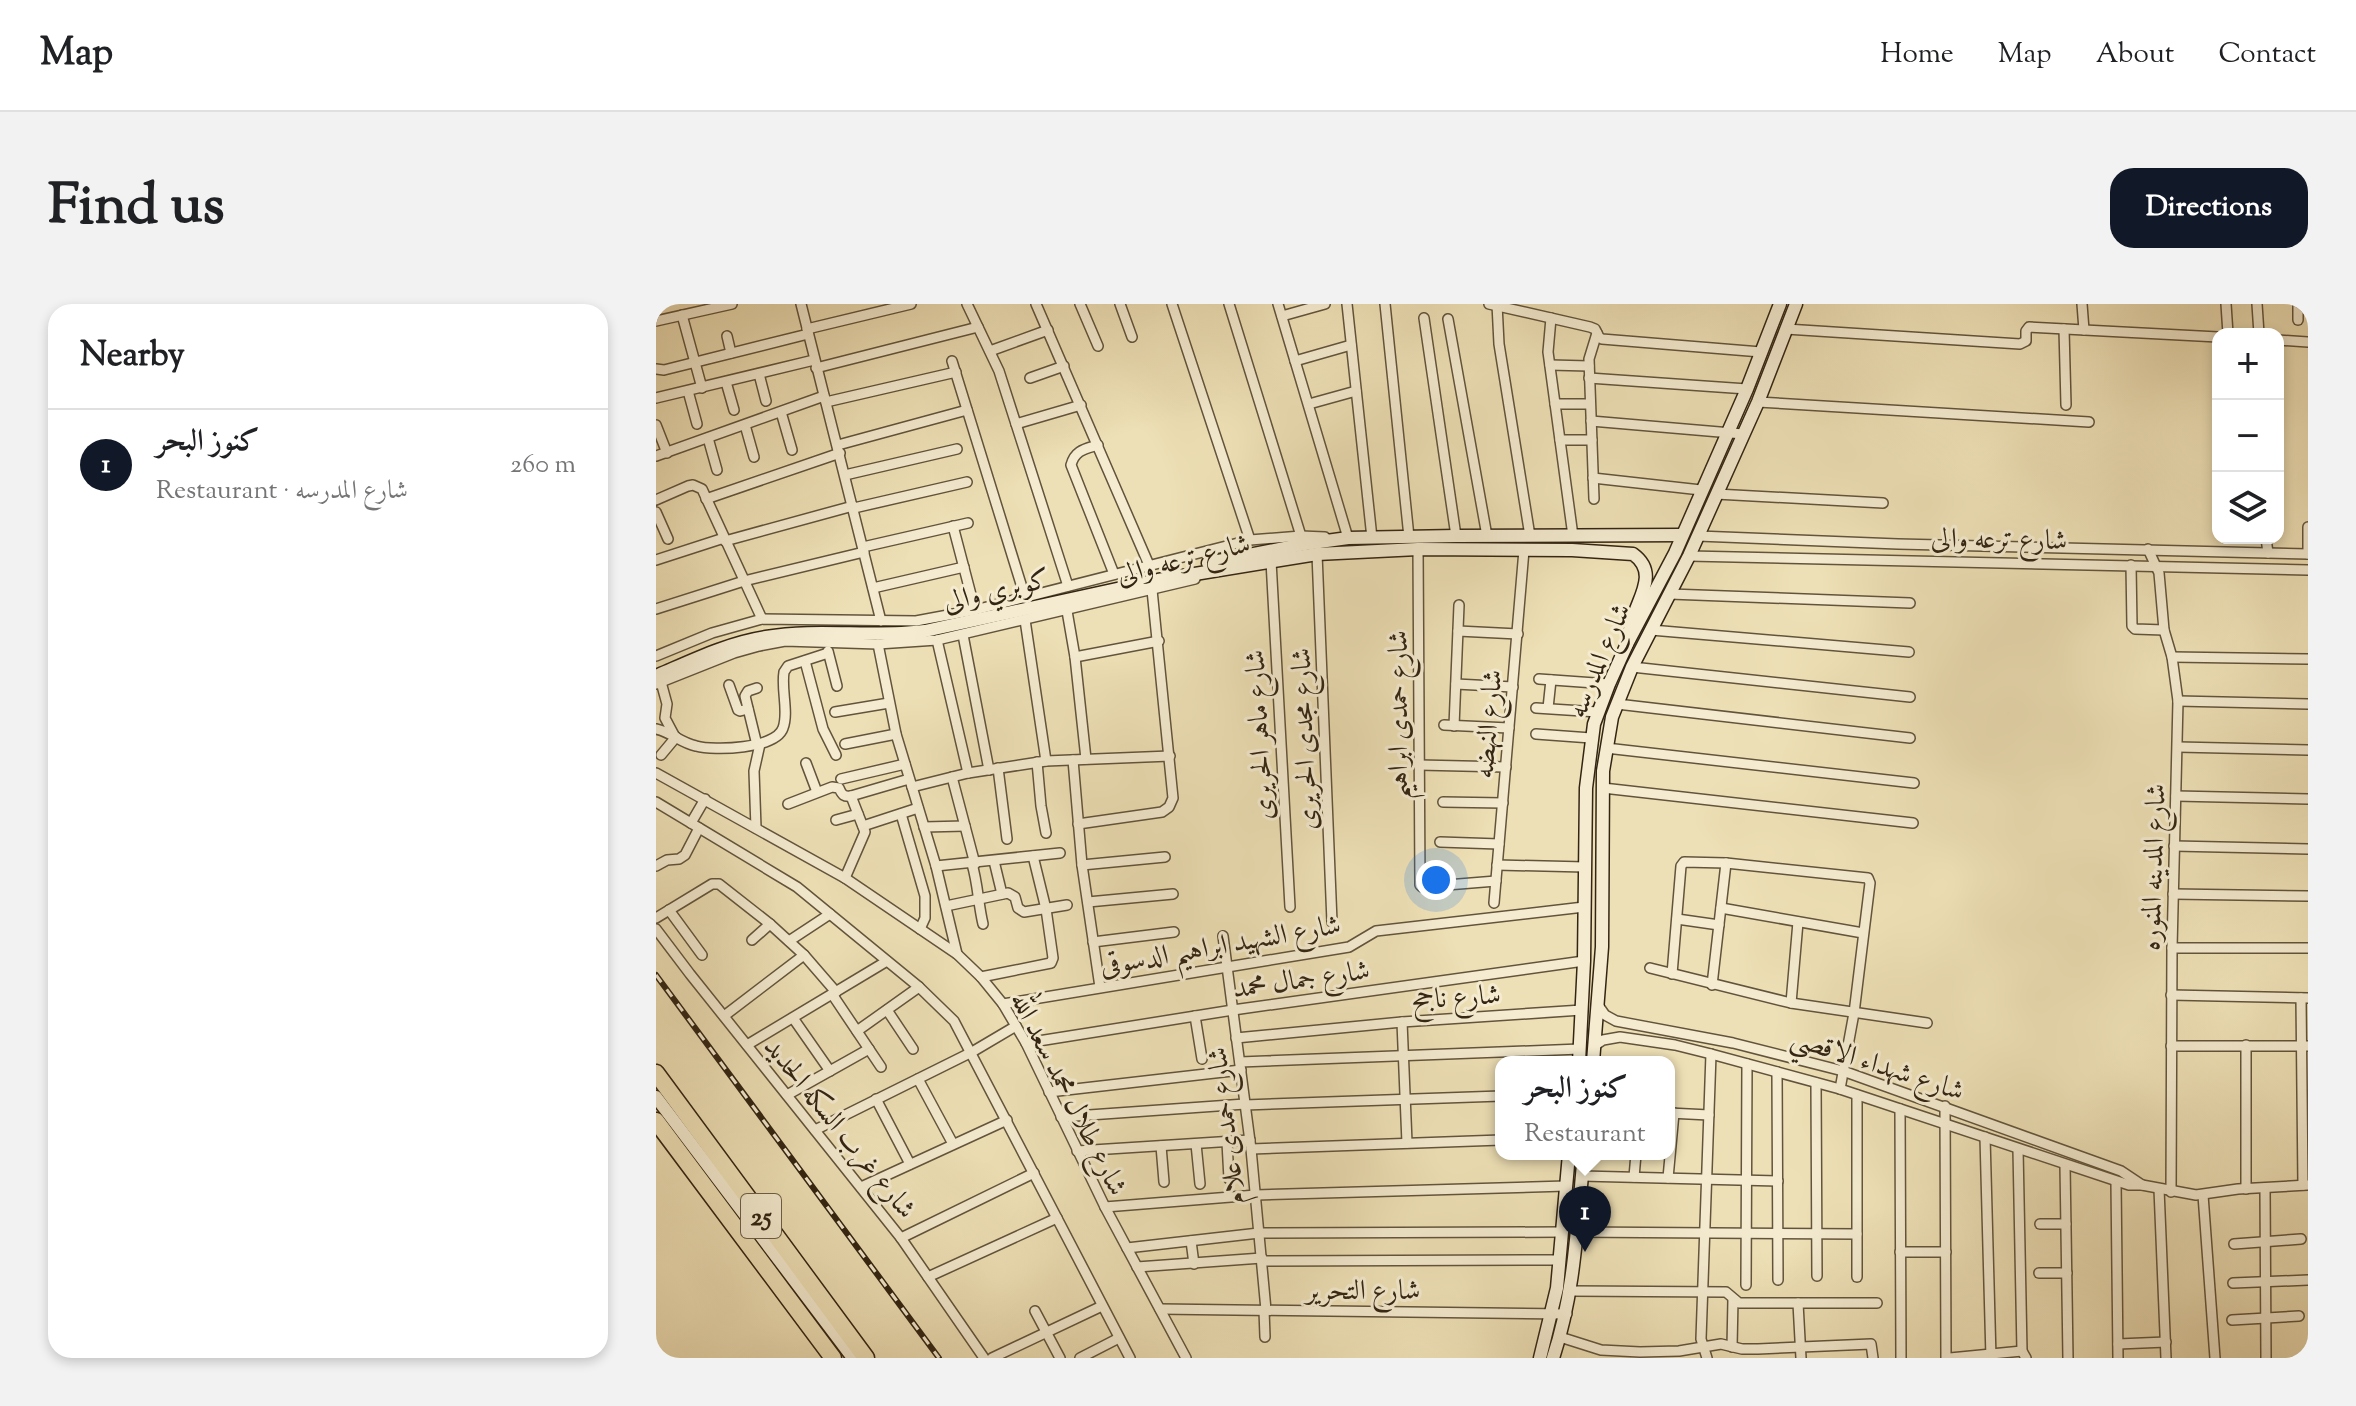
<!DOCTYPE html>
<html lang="en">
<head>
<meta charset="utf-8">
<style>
  body { margin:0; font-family:"Sorts Mill Goudy",Amiri,serif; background:#f2f2f2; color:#202124 }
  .controls { position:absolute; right:24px; top:24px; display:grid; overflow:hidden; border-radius:16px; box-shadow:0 4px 12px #0003 }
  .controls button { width:72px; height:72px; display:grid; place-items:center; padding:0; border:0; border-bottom:2px solid #e0e0e0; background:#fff; color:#202124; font:40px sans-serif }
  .you { position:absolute; left:780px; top:576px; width:28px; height:28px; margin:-20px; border:6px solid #fff; border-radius:50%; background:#1a73e8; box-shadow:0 0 0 12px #1a73e833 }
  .badge { display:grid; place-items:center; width:52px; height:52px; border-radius:50%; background:#111827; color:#fff; font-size:26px; font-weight:700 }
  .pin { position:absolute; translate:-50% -66px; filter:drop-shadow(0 2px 4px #0008) }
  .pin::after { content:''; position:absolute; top:42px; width:28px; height:24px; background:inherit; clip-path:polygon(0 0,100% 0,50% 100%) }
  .popup { position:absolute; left:839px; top:752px; width:180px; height:104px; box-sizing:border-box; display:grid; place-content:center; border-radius:16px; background:#fff; filter:drop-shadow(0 2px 6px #0005); font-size:26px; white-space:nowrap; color:#757577 }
  .popup b { font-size:30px; color:#202124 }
  .popup::after { content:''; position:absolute; left:50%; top:100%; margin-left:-16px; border:16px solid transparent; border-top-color:#fff }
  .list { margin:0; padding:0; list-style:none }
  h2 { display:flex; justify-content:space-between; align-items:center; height:104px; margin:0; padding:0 32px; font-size:34px }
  h2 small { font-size:26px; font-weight:400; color:#757577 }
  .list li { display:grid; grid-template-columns:52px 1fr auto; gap:24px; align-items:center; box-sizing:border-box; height:112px; padding:0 32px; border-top:2px solid #e0e0e0 }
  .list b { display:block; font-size:30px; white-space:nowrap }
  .list p { margin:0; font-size:26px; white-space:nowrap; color:#757577 }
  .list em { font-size:26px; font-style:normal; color:#757577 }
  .icon { flex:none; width:44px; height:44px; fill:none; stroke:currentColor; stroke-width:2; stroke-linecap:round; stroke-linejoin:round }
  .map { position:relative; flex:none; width:1652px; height:1054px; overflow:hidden; border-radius:24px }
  header { display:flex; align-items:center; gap:48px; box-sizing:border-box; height:112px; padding:0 40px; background:#fff; border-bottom:2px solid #e0e0e0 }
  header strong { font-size:38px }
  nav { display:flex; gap:44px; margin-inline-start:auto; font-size:28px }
  .intro { display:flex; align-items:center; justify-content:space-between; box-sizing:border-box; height:192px; padding:0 48px }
  h1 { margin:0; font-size:56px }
  .button { padding:20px 36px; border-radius:24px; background:#111827; color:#fff; font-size:28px; font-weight:700 }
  main { display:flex; gap:48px; padding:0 48px }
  aside { flex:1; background:#fff; border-radius:24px; box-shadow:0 4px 12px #0003 }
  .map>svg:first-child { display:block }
</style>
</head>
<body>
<header>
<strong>Map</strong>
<nav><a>Home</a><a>Map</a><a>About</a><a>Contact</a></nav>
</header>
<div class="intro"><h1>Find us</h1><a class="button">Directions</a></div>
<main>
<aside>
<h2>Nearby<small></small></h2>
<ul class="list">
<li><span class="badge">1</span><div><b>كنوز البحر</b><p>Restaurant · شارع المدرسه</p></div><em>260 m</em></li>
</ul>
</aside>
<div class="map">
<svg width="1652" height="1054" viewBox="0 0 1652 1054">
  <rect width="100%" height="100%" fill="#eee0b6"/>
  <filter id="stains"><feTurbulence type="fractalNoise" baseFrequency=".0025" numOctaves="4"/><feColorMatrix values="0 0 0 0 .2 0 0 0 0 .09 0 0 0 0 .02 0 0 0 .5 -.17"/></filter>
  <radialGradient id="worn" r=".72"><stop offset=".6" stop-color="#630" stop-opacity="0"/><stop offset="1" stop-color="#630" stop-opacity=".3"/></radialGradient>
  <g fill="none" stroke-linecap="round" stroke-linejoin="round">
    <defs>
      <g id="street">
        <path d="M145,0L225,317"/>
        <path d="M311,0L343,67L412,282"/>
        <path d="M380,0L493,261"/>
        <path d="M424,0L442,42"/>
        <path d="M464,0L476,33"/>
        <path d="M516,0L594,236"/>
        <path d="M573,0L645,232"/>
        <path d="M622,0L692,234H688"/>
        <path d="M691,0L716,234"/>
        <path d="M729,0L753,233"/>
        <path d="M833,0L934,23L939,25L943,33L946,35L1105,48"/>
        <path d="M841,0L843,40L874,232"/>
        <path d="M1426,0L1428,26"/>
        <path d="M1570,0L1572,30"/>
        <path d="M1601,0L1603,30"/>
        <path d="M1642,0V16"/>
        <path d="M26,11L46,84"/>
        <path d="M626,12L669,0"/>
        <path d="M768,14L800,232"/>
        <path d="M895,14L892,48L917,232"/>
        <path d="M792,15L831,232"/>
        <path d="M0,17L76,0"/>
        <path d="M151,25L255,0"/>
        <path d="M1130,25L1364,40L1370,37V27L1373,23L1562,33"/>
        <path d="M1408,25L1410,101"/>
        <path d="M71,32L75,49"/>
        <path d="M1622,36L1652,38"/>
        <path d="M334,47L392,26"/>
        <path d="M296,57L369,293"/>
        <path d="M639,57L695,41"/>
        <path d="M894,61L933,62"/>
        <path d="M160,64L322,23"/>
        <path d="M0,65L8,66L152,30"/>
        <path d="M103,70L110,97"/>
        <path d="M374,74L408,62"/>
        <path d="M933,74L1091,85"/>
        <path d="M70,78L78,106"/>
        <path d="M32,87L41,120"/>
        <path d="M0,94L158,56"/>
        <path d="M170,98L300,68"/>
        <path d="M1102,98L1433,118"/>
        <path d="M653,100L700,87"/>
        <path d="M899,100H934"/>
        <path d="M125,108L136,146"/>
        <path d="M935,117L1087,130"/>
        <path d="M360,120L425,101"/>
        <path d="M0,121L11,149"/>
        <path d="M89,121L98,153"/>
        <path d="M52,134L61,166"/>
        <path d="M904,136H936"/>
        <path d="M182,141L311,106"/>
        <path d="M442,141C429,145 419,146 415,161L458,270"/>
        <path d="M0,152L168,92"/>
        <path d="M189,171L301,145"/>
        <path d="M937,174L1045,186"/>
        <path d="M1060,190L1227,199"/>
        <path d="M50,195L184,149"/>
        <path d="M938,195L933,55L941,29"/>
        <path d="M0,196L32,182L37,181L46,185L106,315"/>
        <path d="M198,204L311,178"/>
        <path d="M0,208L12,235"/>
        <path d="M297,222L319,306"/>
        <path d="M1042,232L1242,240L1652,250"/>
        <path d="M1610,234L1612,249"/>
        <path d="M69,237L197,202"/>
        <path d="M207,243L312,219"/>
        <path d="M762,245L764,581L766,583L840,577"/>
        <path d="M1492,245L1503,269L1508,326L1516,353L1522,397L1516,644L1515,888"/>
        <path d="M661,250L676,618"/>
        <path d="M1652,250V223"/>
        <path d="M1033,252L1652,266"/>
        <path d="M0,256L68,234"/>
        <path d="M615,257L634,603"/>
        <path d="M1475,261L1476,322L1479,325L1508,326"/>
        <path d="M217,284L308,263"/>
        <path d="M1014,290L1254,299"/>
        <path d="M0,305L88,277L208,248"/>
        <path d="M411,307L419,353L430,455"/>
        <path d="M369,316L390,457"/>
        <path d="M995,326L1253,348"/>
        <path d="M802,327L862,330"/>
        <path d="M307,331L333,466"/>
        <path d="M281,336L312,469"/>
        <path d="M222,340L240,430L280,562L301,650"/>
        <path d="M172,347L181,382"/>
        <path d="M0,352L56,329L106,315L260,317L319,306L594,236L645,232L669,233"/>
        <path d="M419,353L503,337"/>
        <path d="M1516,353L1652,355"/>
        <path d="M149,357L167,425L180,451"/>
        <path d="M976,363L1254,393"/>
        <path d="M883,375L953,380"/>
        <path d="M5,378L11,400L9,414L18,431"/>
        <path d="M0,380L78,349L103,342L129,337L222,340L281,336L539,275"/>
        <path d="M800,380L857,383"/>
        <path d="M73,381L82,406L84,407L92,405"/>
        <path d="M1522,397L1652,400"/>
        <path d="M961,400L1254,434"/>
        <path d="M880,404L942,408"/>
        <path d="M892,404L895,376"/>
        <path d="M179,408L233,399"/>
        <path d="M788,421L853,424"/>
        <path d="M798,422L803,301"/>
        <path d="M0,425C15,428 25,439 40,442C58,447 120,445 127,424C133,408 125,386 128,368L132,362L172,349"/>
        <path d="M880,430L935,434"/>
        <path d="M189,440L240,430"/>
        <path d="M101,441L89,392L92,387L101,384"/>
        <path d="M1522,443L1652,446"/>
        <path d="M950,444L1258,479"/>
        <path d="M5,451L20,433"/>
        <path d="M417,456L426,561L444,683"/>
        <path d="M381,458L385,502L390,529"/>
        <path d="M150,459L161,488"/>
        <path d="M763,461L850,463"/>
        <path d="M342,464L351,535"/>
        <path d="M0,469L189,574L301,650L325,673L347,700L370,739L449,903L530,1054"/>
        <path d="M296,473L319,560"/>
        <path d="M185,475L249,460"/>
        <path d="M256,483L312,469L390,457L514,452"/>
        <path d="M947,484L1257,519"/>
        <path d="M1520,492L1652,495"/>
        <path d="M0,498L141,583L263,683L298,717L474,1054"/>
        <path d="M787,498L847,499"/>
        <path d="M132,500L176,483L183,484C186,491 188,493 195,492L253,475"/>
        <path d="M245,510L269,592V614L264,625"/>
        <path d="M180,516L202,510"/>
        <path d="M35,519L49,495"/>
        <path d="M422,520L506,508L513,503L517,494L496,286"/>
        <path d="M207,522L262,504"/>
        <path d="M268,523L309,522"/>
        <path d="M100,524L98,467L104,440"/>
        <path d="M784,538L843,540"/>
        <path d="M1518,542L1652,545"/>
        <path d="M338,557L346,590"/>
        <path d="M316,560C322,580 322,599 327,620"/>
        <path d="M426,561L509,553"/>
        <path d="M841,561L929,563"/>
        <path d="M0,562L11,556L23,555L29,551L43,524"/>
        <path d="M280,562L404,549"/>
        <path d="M189,574L209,528L195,492"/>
        <path d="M1517,590L1652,592"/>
        <path d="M432,598L517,590"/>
        <path d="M838,599L868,246"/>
        <path d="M290,602L352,589L359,593L362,604L368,608L411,601"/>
        <path d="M1065,604L1207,629"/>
        <path d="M13,606L46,651"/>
        <path d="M0,614L56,580H63L114,620L148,651L180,688"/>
        <path d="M1021,615L1063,621"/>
        <path d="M0,625L34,670L245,934L328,1054"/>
        <path d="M567,632L595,845L610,1006"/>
        <path d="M96,636L114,620"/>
        <path d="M133,637L174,610"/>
        <path d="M437,638L518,628"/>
        <path d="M1516,644H1652"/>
        <path d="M994,664L1135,699L1271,719"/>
        <path d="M1016,670L1025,562L1028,558L1070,559L1212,574L1214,579L1198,709L1184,785"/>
        <path d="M325,673L395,659L397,654L390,605L377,552"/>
        <path d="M1056,681L1070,559"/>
        <path d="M176,690L225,763"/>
        <path d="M1515,691L1652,694"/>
        <path d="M1645,694L1647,881"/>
        <path d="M1135,699L1142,618"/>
        <path d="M347,700L693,643L720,627L928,603"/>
        <path d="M942,701L949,711L960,717L1077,739L1187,767L1465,867L1486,881"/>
        <path d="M231,706L257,745"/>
        <path d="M68,712L148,651"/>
        <path d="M539,712L546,755"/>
        <path d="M137,714L174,767"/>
        <path d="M746,718L751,839"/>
        <path d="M201,727L263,683"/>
        <path d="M580,734L746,718L926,706"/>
        <path d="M370,739L577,706L928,657"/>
        <path d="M91,741L231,657"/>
        <path d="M1590,741V885"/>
        <path d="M938,742L947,736L964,733L1019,741L1055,750L1184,785L1473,881H1486L1540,891L1582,885L1652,881"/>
        <path d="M1515,742H1652"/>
        <path d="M584,758L924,745"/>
        <path d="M1121,768L1122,976"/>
        <path d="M262,775L297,840"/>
        <path d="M1160,779L1161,972"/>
        <path d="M393,788L585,766"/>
        <path d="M131,791L213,745"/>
        <path d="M1201,791V973"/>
        <path d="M220,795L254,860"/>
        <path d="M589,801L845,792"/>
        <path d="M1289,802L1290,1054"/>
        <path d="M1244,805L1245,1054"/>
        <path d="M1013,809L1053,811"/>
        <path d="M405,813L589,800"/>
        <path d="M159,826L316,748L360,722"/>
        <path d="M1329,833L1335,1054"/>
        <path d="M571,838L573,875"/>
        <path d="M540,840L544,880"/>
        <path d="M505,842L508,878"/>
        <path d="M595,845L845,836"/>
        <path d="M1362,845L1366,1047L1370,1054"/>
        <path d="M421,847L594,836"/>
        <path d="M1409,861L1412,1054"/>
        <path d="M926,872L1122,877"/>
        <path d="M978,873L980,850"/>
        <path d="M1012,874L1018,809"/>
        <path d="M1460,878L1462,1054"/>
        <path d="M205,883L351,816"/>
        <path d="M1609,884L1610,1054"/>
        <path d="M1503,885L1510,1054"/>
        <path d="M1547,891L1559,1054"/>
        <path d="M449,903L600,891L910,882"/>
        <path d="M1384,920H1410"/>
        <path d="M920,928L1201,930"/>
        <path d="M245,934L378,869"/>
        <path d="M535,937L538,960"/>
        <path d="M1578,940L1645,935"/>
        <path d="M471,944L603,929L906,928"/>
        <path d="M1244,948H1290"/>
        <path d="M606,957L903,956"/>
        <path d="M481,963L606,954"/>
        <path d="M1383,969H1411"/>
        <path d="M272,973L401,914"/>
        <path d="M1577,979L1652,976"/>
        <path d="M1090,981L1091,760"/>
        <path d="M915,987L1070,988L1083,999H1221"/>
        <path d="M1142,999L1145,1054"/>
        <path d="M504,1005L911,1010"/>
        <path d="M608,1006L609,1033"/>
        <path d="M379,1007L404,1054"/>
        <path d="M1576,1016L1643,1012"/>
        <path d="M904,1033L945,1046L984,1048L1023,1047L1065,1040L1086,1045H1102L1215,1040L1217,1054"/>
        <path d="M1462,1040L1510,1038"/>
        <path d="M1076,1043L1077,995"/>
        <path d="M336,1054L446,1002"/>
        <path d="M424,1054L463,1034"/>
        <path d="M1051,1054L1045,1035L1055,750"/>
        <path d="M1294,1054L1366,1047"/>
      </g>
      <g id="secondary">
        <path d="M552,259L649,240L692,234L800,232L1026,231"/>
        <path d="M0,372C35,357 71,339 110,333C162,324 216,334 269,327L502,276L661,250L762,245L916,246L977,250C1002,268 984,291 977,314C974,323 973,331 971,340"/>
        <path d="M923,758L928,657L930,484L938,420L953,380L971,340L1019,249L1091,85L1124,0"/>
        <path d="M937,758L946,643L947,467L956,413L976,363L1033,252L1102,98L1140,0"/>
        <path d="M0,793L197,1054"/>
        <path d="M884,1054L901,984L913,850"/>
        <path d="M897,1054C919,988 921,919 928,850"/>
      </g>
      <g id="highway">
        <path d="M0,769L210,1054"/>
        <path d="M0,817L177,1054"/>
      </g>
    </defs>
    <!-- street casing -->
    <use href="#street" stroke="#62543c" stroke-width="12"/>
    <!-- secondary casing -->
    <use href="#secondary" stroke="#332513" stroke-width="15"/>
    <!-- highway casing -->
    <use href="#highway" stroke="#332513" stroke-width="19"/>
    <!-- street -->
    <use href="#street" stroke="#f4ebd0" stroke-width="9"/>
    <!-- secondary -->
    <use href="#secondary" stroke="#f4ebd0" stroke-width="12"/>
    <!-- highway -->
    <use href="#highway" stroke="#eee0b6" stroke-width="16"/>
    <defs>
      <path id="rail" d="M0,671L283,1054"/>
    </defs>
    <!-- rail casing -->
    <use href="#rail" stroke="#332513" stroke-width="6"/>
    <!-- rail -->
    <use href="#rail" stroke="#f4ebd0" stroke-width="3" stroke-dasharray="9" stroke-linecap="butt"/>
  </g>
  <g text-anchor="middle" stroke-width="6" stroke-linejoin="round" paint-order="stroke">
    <!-- shield labels -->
    <rect fill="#f4ebd0" stroke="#6d604c" stroke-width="2" x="85" y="890" width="40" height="44" rx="6"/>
    <g font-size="26" font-weight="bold" fill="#332513">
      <text x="105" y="921">25</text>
    </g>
    <!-- street labels -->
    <g font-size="28" fill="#332513" stroke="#f4ebd0">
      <text transform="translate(1343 234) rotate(1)" y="10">شارع ترعه والى</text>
      <text transform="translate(527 254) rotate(-14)" y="10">شارع ترعه والى</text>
      <text transform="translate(340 285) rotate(-13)" y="10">كوبري والى</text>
      <text transform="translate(942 356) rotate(-67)" y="10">شارع المدرسه</text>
      <text transform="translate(741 411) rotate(-90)" y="10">شارع حمدى ابراهيم</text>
      <text transform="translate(831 420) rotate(-85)" y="10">شارع النهضه</text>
      <text transform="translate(602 431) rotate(-93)" y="10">شارع ماهر الحريرى</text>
      <text transform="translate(647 435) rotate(-92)" y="10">شارع مجدى الحريرى</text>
      <text transform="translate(1496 563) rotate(-88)" y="10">شارع المدينه المنوره</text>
      <text transform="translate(564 640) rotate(-10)" y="10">شارع الشهيد ابراهيم الدسوقى</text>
      <text transform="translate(645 674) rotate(-8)" y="10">شارع جمال محمد</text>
      <text transform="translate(800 692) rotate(-4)" y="10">شارع ناجح</text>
      <text transform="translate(1222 759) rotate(18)" y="10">شارع شهداء الاقصي</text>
      <text transform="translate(414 789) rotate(63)" y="10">شارع طلال محمد سعد الله</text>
      <text transform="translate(569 822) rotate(-97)" y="10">شارع حمدى علام</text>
      <text transform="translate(185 823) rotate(51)" y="10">شارع غرب السكه الحديد</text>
      <text x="707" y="995">شارع التحرير</text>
    </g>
  </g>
  <rect width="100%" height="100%" filter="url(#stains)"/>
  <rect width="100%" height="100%" fill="url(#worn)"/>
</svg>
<div class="controls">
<button>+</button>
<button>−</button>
<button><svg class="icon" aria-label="layers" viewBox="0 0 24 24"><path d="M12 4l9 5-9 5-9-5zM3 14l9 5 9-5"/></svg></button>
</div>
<div class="you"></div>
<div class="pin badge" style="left:929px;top:948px">1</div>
<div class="popup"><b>كنوز البحر</b>Restaurant</div>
</div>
</main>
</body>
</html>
